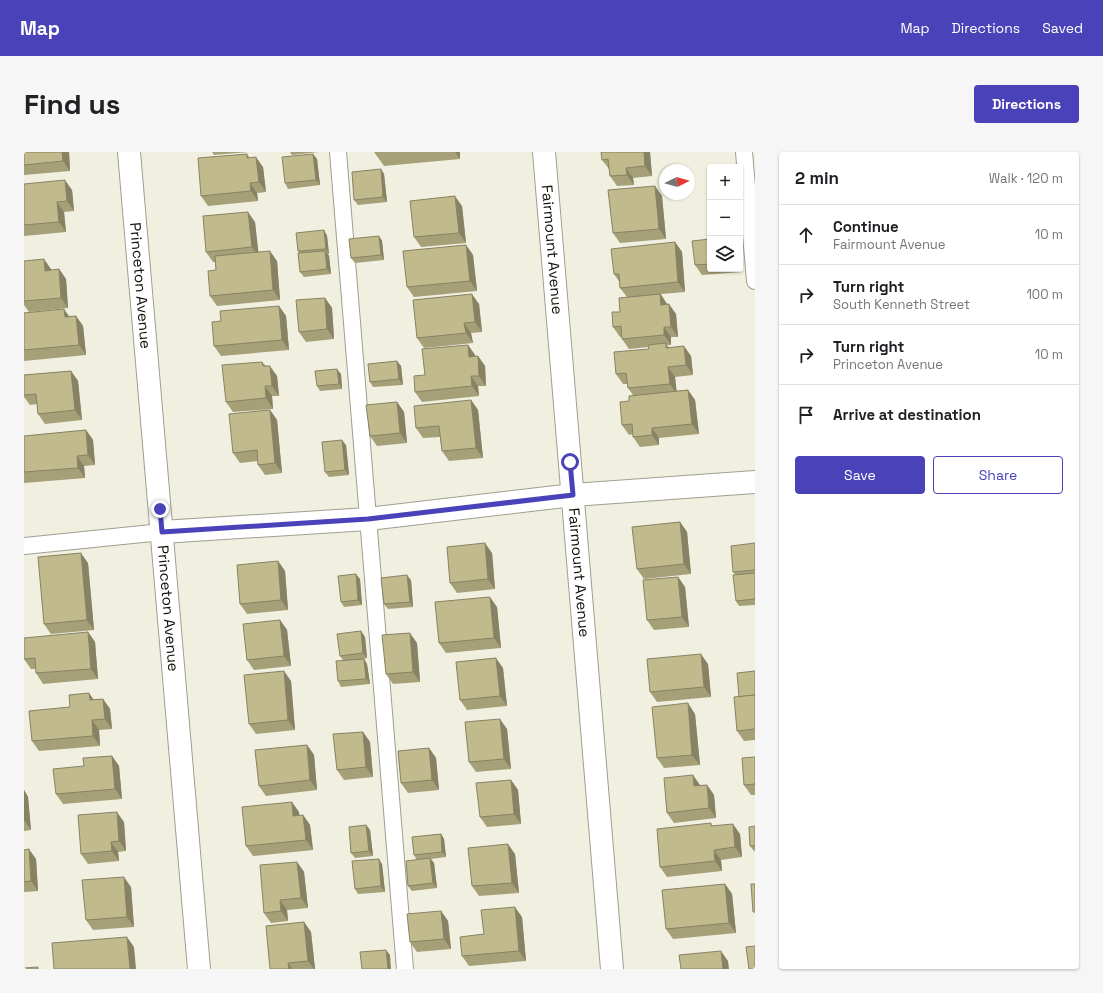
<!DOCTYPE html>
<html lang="en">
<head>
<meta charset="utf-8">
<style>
  body { margin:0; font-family:"Space Grotesk",sans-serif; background:#f6f6f6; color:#202124 }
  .controls { position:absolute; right:12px; top:12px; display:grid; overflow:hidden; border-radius:4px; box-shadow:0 1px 3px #0004 }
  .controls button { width:36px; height:36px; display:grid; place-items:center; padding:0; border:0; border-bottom:1px solid #e0e0e0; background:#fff; color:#202124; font:20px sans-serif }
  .compass { position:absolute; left:635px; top:12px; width:36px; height:36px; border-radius:50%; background:#fff; box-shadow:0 1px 3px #0004; rotate:85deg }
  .stop { position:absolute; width:12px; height:12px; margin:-9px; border:3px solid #4a42b8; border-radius:50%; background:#fff }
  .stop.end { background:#4a42b8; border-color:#fff; box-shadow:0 1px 4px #0008 }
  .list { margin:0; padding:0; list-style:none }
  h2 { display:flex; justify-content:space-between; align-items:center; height:52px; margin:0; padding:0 16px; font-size:17px }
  h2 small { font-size:13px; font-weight:400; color:#757577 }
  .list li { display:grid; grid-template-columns:26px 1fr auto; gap:12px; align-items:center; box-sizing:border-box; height:60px; padding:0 16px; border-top:1px solid #e0e0e0 }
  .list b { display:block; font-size:15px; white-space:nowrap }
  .list p { margin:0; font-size:13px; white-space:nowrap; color:#757577 }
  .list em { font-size:13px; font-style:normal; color:#757577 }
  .actions { display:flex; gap:8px; padding:12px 16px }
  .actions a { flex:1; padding:9px 0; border:1px solid #4a42b8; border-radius:4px; text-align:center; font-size:14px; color:#4a42b8 }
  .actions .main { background:#4a42b8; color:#fff }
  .icon { flex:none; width:22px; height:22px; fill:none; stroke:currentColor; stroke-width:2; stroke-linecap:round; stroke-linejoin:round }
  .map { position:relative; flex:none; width:731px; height:817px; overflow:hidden; border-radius:4px }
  header { display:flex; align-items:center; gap:24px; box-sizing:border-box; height:56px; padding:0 20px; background:#4a42b8; color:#fff }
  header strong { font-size:19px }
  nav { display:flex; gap:22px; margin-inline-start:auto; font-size:14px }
  .intro { display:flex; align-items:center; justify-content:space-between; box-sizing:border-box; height:96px; padding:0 24px }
  h1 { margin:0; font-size:28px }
  .button { padding:10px 18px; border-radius:4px; background:#4a42b8; color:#fff; font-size:14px; font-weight:700 }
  main { display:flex; gap:24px; padding:0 24px }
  aside { flex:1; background:#fff; border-radius:4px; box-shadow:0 1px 3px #0004 }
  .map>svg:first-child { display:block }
</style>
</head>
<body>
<header>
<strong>Map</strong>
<nav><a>Map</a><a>Directions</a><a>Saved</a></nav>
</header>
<div class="intro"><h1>Find us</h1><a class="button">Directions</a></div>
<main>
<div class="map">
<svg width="731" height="817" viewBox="0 0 731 817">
  <rect width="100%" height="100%" fill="#f1efe0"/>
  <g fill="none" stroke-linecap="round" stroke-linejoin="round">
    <defs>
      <g id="lane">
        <path d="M314,0L381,817"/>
        <path d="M720,0L731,129"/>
        <path d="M0,394L138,380"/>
      </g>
      <g id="street">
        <path id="s1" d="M105,0L175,817"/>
        <path id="s2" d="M520,0L588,817"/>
        <path d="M138,380L344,367L549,343L731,330"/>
      </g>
    </defs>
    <!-- lane casing -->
    <use href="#lane" stroke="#a09e91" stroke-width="18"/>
    <!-- street casing -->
    <use href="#street" stroke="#a09e91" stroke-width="24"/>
    <!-- lane -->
    <use href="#lane" stroke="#fff" stroke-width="16"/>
    <!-- street -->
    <use href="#street" stroke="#fff" stroke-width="22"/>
  </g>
  <!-- wall -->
  <g fill="#a6a079">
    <path d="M0,0H45L46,19L0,23Z"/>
    <path d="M188,0H225L190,3Z"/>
    <path d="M266,0H295L268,3Z"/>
    <path d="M350,0H436V7L360,14Z"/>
    <path d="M577,0H626L628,24L609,26L610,33L593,34L586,24L585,17L578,8Z"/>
    <path d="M223,2L226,6L239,15L242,40L233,41L234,49L184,54L177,44Z"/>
    <path d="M289,2L293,7L296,33L264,37L261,31Z"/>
    <path d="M357,17L360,22L363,50L334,53L330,48Z"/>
    <path d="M0,32L48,38L50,59L40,60L42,80L0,84Z"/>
    <path d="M631,34L638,44L642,87L596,91L589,81Z"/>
    <path d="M438,54L442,91L397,95L390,85Z"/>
    <path d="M231,70L234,100L253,109L256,148L193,154L186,144L192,118L191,110H189L182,100Z"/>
    <path d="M300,78L303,84L305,102H304L305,104L307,122L280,125L276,120L275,101L274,99Z"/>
    <path d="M355,84L358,89L360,108L331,111L327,106Z"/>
    <path d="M686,87V117H716V114L717,120L678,123L671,113Z"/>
    <path d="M651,90L658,100L661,140L637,142L643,152L652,162L654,185H647V193H643L645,195L667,204L669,223L651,225L652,239L664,238L671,248L675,282L635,286V293L616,295L609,285V282L605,283L598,273L605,249L609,243L604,236L603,232H599L592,222L625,197V195L605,197L598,187V185H596L589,175L603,145L596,136V131L590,122Z"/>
    <path d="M442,93L449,103L453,139L390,145L383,135Z"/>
    <path d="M0,109L27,117L28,118L35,117L42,127L44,156L5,160L0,153Z"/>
    <path d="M301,146L308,156L310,187L282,190L275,180Z"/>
    <path d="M455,152L458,180L447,181L449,191L400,196L393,186Z"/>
    <path d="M255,154L262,164L265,198L197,204L190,194L197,169Z"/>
    <path d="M0,161L46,165L52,164L59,174L62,203L0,209Z"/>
    <path d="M444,193L451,203V205L454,204L461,214L462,234H454L455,244L398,250L391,240L401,223Z"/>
    <path d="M373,209L377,214L379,233L349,235L346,230Z"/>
    <path d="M238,210L242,214L253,224L255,244H248L249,257L209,260L202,250Z"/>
    <path d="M47,219L54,229L58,268L21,272L14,262L13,252L6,253L0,245V223Z"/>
    <path d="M317,222L318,237L296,239L293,234Z"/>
    <path d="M447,248L454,258L459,306L425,309L418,299L416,285L399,286L392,276Z"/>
    <path d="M373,250L380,260L383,291L353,294L346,284Z"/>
    <path d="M246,258L253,268L258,321L241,323L234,313V309L216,311L209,301Z"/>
    <path d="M62,278L69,288L71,313L60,314L61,326L0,331V284Z"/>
    <path d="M322,293L325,323L305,325L301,320Z"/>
    <path d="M656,370L663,380L667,422L620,427L613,417Z"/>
    <path d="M731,391V453L715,454L712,449L711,422L709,420Z"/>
    <path d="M468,401L471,437L433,441L426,431Z"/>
    <path d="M254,409L261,419L264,458L223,462L216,452Z"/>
    <path d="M64,411L70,478L27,482L20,472Z"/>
    <path d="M654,425L661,435L665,475L630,478L623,468Z"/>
    <path d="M336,427L338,453L320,455L317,450Z"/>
    <path d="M387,428L389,455L364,457L360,452Z"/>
    <path d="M473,455L477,496L422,501L415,491Z"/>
    <path d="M256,468L263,478L267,514L230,518L223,508Z"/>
    <path d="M337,479L341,485L343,506L340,507L343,512L346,532L317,535L314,529L319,508L316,504Z"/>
    <path d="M64,480L71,490L74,527L19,532L12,521V517H7L0,507Z"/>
    <path d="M393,491L396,530L369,532L362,522Z"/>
    <path d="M684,512L687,545L633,550L626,540Z"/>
    <path d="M479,516L483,554L443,558L436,548Z"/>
    <path d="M731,519V588L720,589L713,579L715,545Z"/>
    <path d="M267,529L271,578L232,582L225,572Z"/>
    <path d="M79,547L86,557L88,577L75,578L76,594L15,599L8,589L46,555L70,548Z"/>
    <path d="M671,562L676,613L640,616L633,606Z"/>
    <path d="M483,577L487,617L452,620L445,610Z"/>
    <path d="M339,580L346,590L349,625L320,628L313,618Z"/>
    <path d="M283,593L290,603L293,638L242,644L235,634Z"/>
    <path d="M405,596L412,606L415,638L384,641L377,631Z"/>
    <path d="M88,604L95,614L98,647L39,652L32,642L60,614Z"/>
    <path d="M731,605V643H727L720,633Z"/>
    <path d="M487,628L494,638L497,672L463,675L456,665Z"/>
    <path d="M676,633V634L683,633L690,643L692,666L650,671L643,661Z"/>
    <path d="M0,638L4,645L7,678L0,679Z"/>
    <path d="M275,660V664L279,663L286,673L289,698L229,704L222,694Z"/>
    <path d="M100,670L102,699L94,700L95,709L64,712L57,702Z"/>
    <path d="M687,671L688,674L716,682L718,705L697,708L698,719L643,725L636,715Z"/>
    <path d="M342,673L346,678L349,704L331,706L327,701Z"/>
    <path d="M731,674V699H730L726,694Z"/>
    <path d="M417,682L420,687L422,705L407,707L410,711L413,736L388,739L384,734L393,708L390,703Z"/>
    <path d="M0,698L12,707L14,739L0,740Z"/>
    <path d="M491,702L495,741L455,744L448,734Z"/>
    <path d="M273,710L280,720L284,756L263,758L264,769L247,771L240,761Z"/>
    <path d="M358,712L361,740L334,742L331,737Z"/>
    <path d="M701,732L708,742L712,781L649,787L642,777Z"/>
    <path d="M107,735L110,775L69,778L62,768Z"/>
    <path d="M417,759L424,769L427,797L393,800L386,790Z"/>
    <path d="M498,765L502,809L445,814L438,804L460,782Z"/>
    <path d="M280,770L287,780L291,817H246Z"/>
  </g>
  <!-- shaded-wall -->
  <g fill="#878263">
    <path d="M38,0H45L46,19L39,9Z"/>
    <path d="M431,0H436V7Z"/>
    <path d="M620,0H626L628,24L621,14Z"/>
    <path d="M289,2L293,7L296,33L292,28Z"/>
    <path d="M232,5L239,15L242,40L235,30Z"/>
    <path d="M602,16L609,26L610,33L603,23Z"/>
    <path d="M357,17L360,22L363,50L359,45Z"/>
    <path d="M41,28L48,38L50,59L43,49Z"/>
    <path d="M226,31L233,41L234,49L227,39Z"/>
    <path d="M631,34L638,44L642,87L635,77Z"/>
    <path d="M431,44L438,54L442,91L435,81Z"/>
    <path d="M33,50L40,60L42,80L35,70Z"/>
    <path d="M224,60L231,70L235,105L228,95Z"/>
    <path d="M300,78L303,84L305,102L302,97Z"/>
    <path d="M355,84L358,89L360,108L357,103Z"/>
    <path d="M651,90L658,100L661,140L654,130Z"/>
    <path d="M442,93L449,103L453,139L446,129Z"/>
    <path d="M246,99L253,109L256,148L249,138Z"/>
    <path d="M301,99L305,104L307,122L303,117Z"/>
    <path d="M20,107L27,117L28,129L21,119Z"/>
    <path d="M35,117L42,127L44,156L37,146Z"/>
    <path d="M448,142L455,152L458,180L451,170Z"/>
    <path d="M636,142L643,152L637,153Z"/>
    <path d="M301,146L308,156L310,187L303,177Z"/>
    <path d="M645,152L652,162L654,185L647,175Z"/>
    <path d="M255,154L262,164L265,198L258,188Z"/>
    <path d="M40,157L47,167L41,165Z"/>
    <path d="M52,164L59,174L62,203L55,193Z"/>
    <path d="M440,171L447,181L449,191L442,181Z"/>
    <path d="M640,175L647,185V193L640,183Z"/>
    <path d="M444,193L451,203L452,215L445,205Z"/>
    <path d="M660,194L667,204L669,223L662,213Z"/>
    <path d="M454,204L461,214L462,234L455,224Z"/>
    <path d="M373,209L377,214L379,233L375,227Z"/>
    <path d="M246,214L253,224L255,244L248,234Z"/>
    <path d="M644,215L651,225L653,242L646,232Z"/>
    <path d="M313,217L317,222L318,237L315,232Z"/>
    <path d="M47,219L54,229L58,268L51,258Z"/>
    <path d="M447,224L454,234L455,244L448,234Z"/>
    <path d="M241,234L248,244L249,257L242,246Z"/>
    <path d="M664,238L671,248L675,282L668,272Z"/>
    <path d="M447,248L454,258L459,306L452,296Z"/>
    <path d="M373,250L380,260L383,291L376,281Z"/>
    <path d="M246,258L253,268L258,321L251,311Z"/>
    <path d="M628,276L635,286V293L628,283Z"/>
    <path d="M62,278L69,288L71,313L64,303Z"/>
    <path d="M318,288L322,293L325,323L321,318Z"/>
    <path d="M53,304L60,314L61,326L54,316Z"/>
    <path d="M656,370L663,380L667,422L660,412Z"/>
    <path d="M461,391L468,401L471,437L464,427Z"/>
    <path d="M57,401L64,411L70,478L63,468Z"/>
    <path d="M254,409L261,419L264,458L257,448Z"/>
    <path d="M332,422L336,427L338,453L334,448Z"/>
    <path d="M383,423L387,428L389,455L386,450Z"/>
    <path d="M654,425L661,435L665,475L658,465Z"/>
    <path d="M466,445L473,455L477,496L470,486Z"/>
    <path d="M256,468L263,478L267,514L260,504Z"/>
    <path d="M337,479L341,485L343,506L339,501Z"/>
    <path d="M64,480L71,490L74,527L67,517Z"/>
    <path d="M386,481L393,491L396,530L389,520Z"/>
    <path d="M677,502L684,512L687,545L680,535Z"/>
    <path d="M472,506L479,516L483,554L476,544Z"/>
    <path d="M340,507L343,512L346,532L342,527Z"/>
    <path d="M260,519L267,529L271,578L264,568Z"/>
    <path d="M65,541L72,551L66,548Z"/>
    <path d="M79,547L86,557L88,577L81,567Z"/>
    <path d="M664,551L671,562L676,613L668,603Z"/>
    <path d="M476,567L483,577L487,617L480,607Z"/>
    <path d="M68,568L75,578L76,594L69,584Z"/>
    <path d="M339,580L346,590L349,625L342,615Z"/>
    <path d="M283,593L290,603L293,638L286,628Z"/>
    <path d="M405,596L412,606L415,638L408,628Z"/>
    <path d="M88,604L95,614L98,647L91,637Z"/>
    <path d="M669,623L676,633L677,644L670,634Z"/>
    <path d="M487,628L494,638L497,672L490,662Z"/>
    <path d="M683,633L690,643L692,666L685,656Z"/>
    <path d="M0,638L4,645L7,678L0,668Z"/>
    <path d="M268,650L275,660L276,674L269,664Z"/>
    <path d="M93,660L100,670L102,699L95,689Z"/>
    <path d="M279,663L286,673L289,698L282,688Z"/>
    <path d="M709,672L716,682L718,705L711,695Z"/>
    <path d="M342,673L346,678L349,704L345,699Z"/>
    <path d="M417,682L420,687L422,705L418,700Z"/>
    <path d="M87,690L94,700L95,709L88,699Z"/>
    <path d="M484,692L491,702L495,741L488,731Z"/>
    <path d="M5,697L12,707L14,739L7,729Z"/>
    <path d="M690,698L697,708L698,719L691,709Z"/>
    <path d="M406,706L410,711L413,736L409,731Z"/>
    <path d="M355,707L358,712L361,740L357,734Z"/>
    <path d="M273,710L280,720L284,756L277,746Z"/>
    <path d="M100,725L107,735L110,775L103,765Z"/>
    <path d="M701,732L708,742L712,781L705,771Z"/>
    <path d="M256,748L263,758L264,769L257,759Z"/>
    <path d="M491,755L498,765L502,809L495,799Z"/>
    <path d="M417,759L424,769L427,797L420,787Z"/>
    <path d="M280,770L287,780L291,817H290L284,809Z"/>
    <path d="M103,785L110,795L112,817H106Z"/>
    <path d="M362,798L366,803L367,817H364Z"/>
    <path d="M697,799L704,809L705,817H699Z"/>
    <path d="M264,811L268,817H265Z"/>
  </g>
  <!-- building -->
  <g fill="#c1ba8d" stroke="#878263">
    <path d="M0,0H38L39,9L0,13Z"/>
    <path d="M577,0H620L621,14L602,16L603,23L586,24L584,7L578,8Z"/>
    <path d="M223,2V6L232,5L235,30L226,31L227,39L177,44L174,6Z"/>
    <path d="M289,2L292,28L261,31L258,5Z"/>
    <path d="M357,17L359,45L330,48L328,20Z"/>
    <path d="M41,28L43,49L33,50L35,70L0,73V32Z"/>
    <path d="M631,34L635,77L589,81L584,38Z"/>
    <path d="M431,44L435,81L390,85L386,49Z"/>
    <path d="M224,60L228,95L182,100L179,64Z"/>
    <path d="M300,78L302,97L274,99L272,81Z"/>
    <path d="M355,84L357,103L327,106L325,87Z"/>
    <path d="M686,87V112L671,113L668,89Z"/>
    <path d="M651,90L654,130L596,136L595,122H590L587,97Z"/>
    <path d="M442,93L446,129L383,135L379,99Z"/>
    <path d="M246,99L249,138L186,144L184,119L192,118L191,104Z"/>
    <path d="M301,99L303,117L276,120L274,101Z"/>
    <path d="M20,107L21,119L35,117L37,146L0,149V109Z"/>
    <path d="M448,142L451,170L440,171L442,181L393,186L389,148Z"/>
    <path d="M636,142L637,153L645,152L647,175H640V183L598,187L597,174L589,175L588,160H596L595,146Z"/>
    <path d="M301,146L303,177L275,180L272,148Z"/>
    <path d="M255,154L258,188L190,194L188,170L197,169L196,159Z"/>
    <path d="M40,157L41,165L52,164L55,193L0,198V161Z"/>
    <path d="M642,191V196L660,194L662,213L644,215L646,232L604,236L602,221L592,222L590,200L625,197L624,193Z"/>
    <path d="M444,193L445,205L454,204L455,224H447L448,234L391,240L390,224L401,223L398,197Z"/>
    <path d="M373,209L375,227L346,230L344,212Z"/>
    <path d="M238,210L239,214H246L248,234H241L242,246L202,250L198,213Z"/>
    <path d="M313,217L315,232L293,234L291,219Z"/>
    <path d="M47,219L51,258L14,262L12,242L0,243V223Z"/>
    <path d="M664,238L668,272L628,276V283L609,285L608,272L598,273L596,250L605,249V244Z"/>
    <path d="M447,248L452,296L418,299L415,274L392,276L390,254Z"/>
    <path d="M373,250L376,281L346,284L342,253Z"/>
    <path d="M246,258L251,311L234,313L233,298L209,301L205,262Z"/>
    <path d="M62,278L64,303L53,304L54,316L0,320V284Z"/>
    <path d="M318,288L321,318L301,320L298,290Z"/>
    <path d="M656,370L660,412L613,417L608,375Z"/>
    <path d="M461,391L464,427L426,431L423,395Z"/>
    <path d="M731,391V418L709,420L707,394Z"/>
    <path d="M57,401L63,468L20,472L14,405Z"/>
    <path d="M254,409L257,448L216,452L213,413Z"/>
    <path d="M731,421V447L712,449L709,423Z"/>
    <path d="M332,422L334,448L317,450L314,424Z"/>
    <path d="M383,423L386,450L360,452L357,426Z"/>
    <path d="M654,425L658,465L623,468L619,428Z"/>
    <path d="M466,445L470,486L415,491L411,450Z"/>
    <path d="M256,468L260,504L223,508L219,472Z"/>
    <path d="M337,479L339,501L316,504L313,482Z"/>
    <path d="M64,480L67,517L12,521L11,506L0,507V486Z"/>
    <path d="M386,481L389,520L362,522L358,483Z"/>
    <path d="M677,502L680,535L626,540L623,507Z"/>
    <path d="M472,506L476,544L436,548L432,510Z"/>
    <path d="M340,507L342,527L314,529L312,509Z"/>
    <path d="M260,519L264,568L225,572L220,523Z"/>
    <path d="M731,519V543L715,545L713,521Z"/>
    <path d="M65,541L66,548L79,547L81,567L68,568L69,584L8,589L5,559L46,555L45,543Z"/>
    <path d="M731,543V577L713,579L710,545Z"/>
    <path d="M664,551L668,603L633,606L628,555Z"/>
    <path d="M476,567L480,607L445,610L441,570Z"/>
    <path d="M339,580L342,615L313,618L309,582Z"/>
    <path d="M283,593L286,628L235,634L231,598Z"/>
    <path d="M405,596L408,628L377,631L374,599Z"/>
    <path d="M88,604L91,637L32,642L29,617L60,614L59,606Z"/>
    <path d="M731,605V632L720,633L718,606Z"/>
    <path d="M669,623L670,634L683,633L685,656L643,661L640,626Z"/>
    <path d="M487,628L490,662L456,665L452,631Z"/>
    <path d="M268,650L269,664L279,663L282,688L222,694L218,655Z"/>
    <path d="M93,660L95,689L87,690L88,699L57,702L54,663Z"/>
    <path d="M687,671V674L709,672L711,695L690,698L691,709L636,715L633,677Z"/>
    <path d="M342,673L345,699L327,701L325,675Z"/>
    <path d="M731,674V694H726L725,675Z"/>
    <path d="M417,682L418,700L390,703L388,685Z"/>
    <path d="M484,692L488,731L448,734L444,696Z"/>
    <path d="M5,697L7,729L0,730V698Z"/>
    <path d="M406,706L409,731L384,734L382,709Z"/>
    <path d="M355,707L357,734L331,737L328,709Z"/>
    <path d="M273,710L277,746L256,748L257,759L240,761L236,713Z"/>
    <path d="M100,725L103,765L62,768L58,728Z"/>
    <path d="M701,732L705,771L642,777L638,738Z"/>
    <path d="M727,732H731V760H729Z"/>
    <path d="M491,755L495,799L438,804L436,785L460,782L457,758Z"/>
    <path d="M417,759L420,787L386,790L383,762Z"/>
    <path d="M280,770L284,809L264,811L265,817H246L242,774Z"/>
    <path d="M103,785L106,817H30L28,791Z"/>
    <path d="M731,794V817H725L722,795Z"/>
    <path d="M362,798L364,817H338L336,800Z"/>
    <path d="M697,799L699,817H657L655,803Z"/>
    <path d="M14,815V817H0V816Z"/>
  </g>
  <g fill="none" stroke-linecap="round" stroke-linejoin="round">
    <!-- route -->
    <path stroke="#4a42b8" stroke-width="5" d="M136,357L138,380L344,367L549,343L546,310"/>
  </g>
  <g text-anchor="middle" stroke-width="4" stroke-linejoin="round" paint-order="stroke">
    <!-- street labels -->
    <g font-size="15" fill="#12110c" stroke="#fff">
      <text dy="5" stroke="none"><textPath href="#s2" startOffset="98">Fairmount Avenue</textPath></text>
      <text dy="5" stroke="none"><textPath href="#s1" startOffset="134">Princeton Avenue</textPath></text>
      <text dy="5" stroke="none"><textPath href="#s2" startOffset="422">Fairmount Avenue</textPath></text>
      <text dy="5" stroke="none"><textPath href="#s1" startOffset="458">Princeton Avenue</textPath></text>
    </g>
  </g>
</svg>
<div class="controls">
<button>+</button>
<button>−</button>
<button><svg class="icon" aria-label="layers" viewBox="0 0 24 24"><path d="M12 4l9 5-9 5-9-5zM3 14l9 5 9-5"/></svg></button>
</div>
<svg class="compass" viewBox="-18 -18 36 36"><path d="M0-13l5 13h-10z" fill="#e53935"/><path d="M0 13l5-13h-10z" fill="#757577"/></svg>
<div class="stop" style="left:546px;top:310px"></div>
<div class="stop end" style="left:136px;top:357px"></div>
</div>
<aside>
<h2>2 min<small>Walk · 120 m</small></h2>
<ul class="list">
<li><svg class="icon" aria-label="ahead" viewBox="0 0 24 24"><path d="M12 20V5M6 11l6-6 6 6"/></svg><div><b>Continue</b><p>Fairmount Avenue</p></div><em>10 m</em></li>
<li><svg class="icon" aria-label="right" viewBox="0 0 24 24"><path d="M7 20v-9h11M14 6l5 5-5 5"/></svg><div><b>Turn right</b><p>South Kenneth Street</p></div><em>100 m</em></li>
<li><svg class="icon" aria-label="right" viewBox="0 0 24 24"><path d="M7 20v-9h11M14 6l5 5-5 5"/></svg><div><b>Turn right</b><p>Princeton Avenue</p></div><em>10 m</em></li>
<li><svg class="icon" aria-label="arrive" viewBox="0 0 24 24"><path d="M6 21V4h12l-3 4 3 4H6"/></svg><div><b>Arrive at destination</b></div></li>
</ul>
<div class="actions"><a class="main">Save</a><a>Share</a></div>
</aside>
</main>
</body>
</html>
